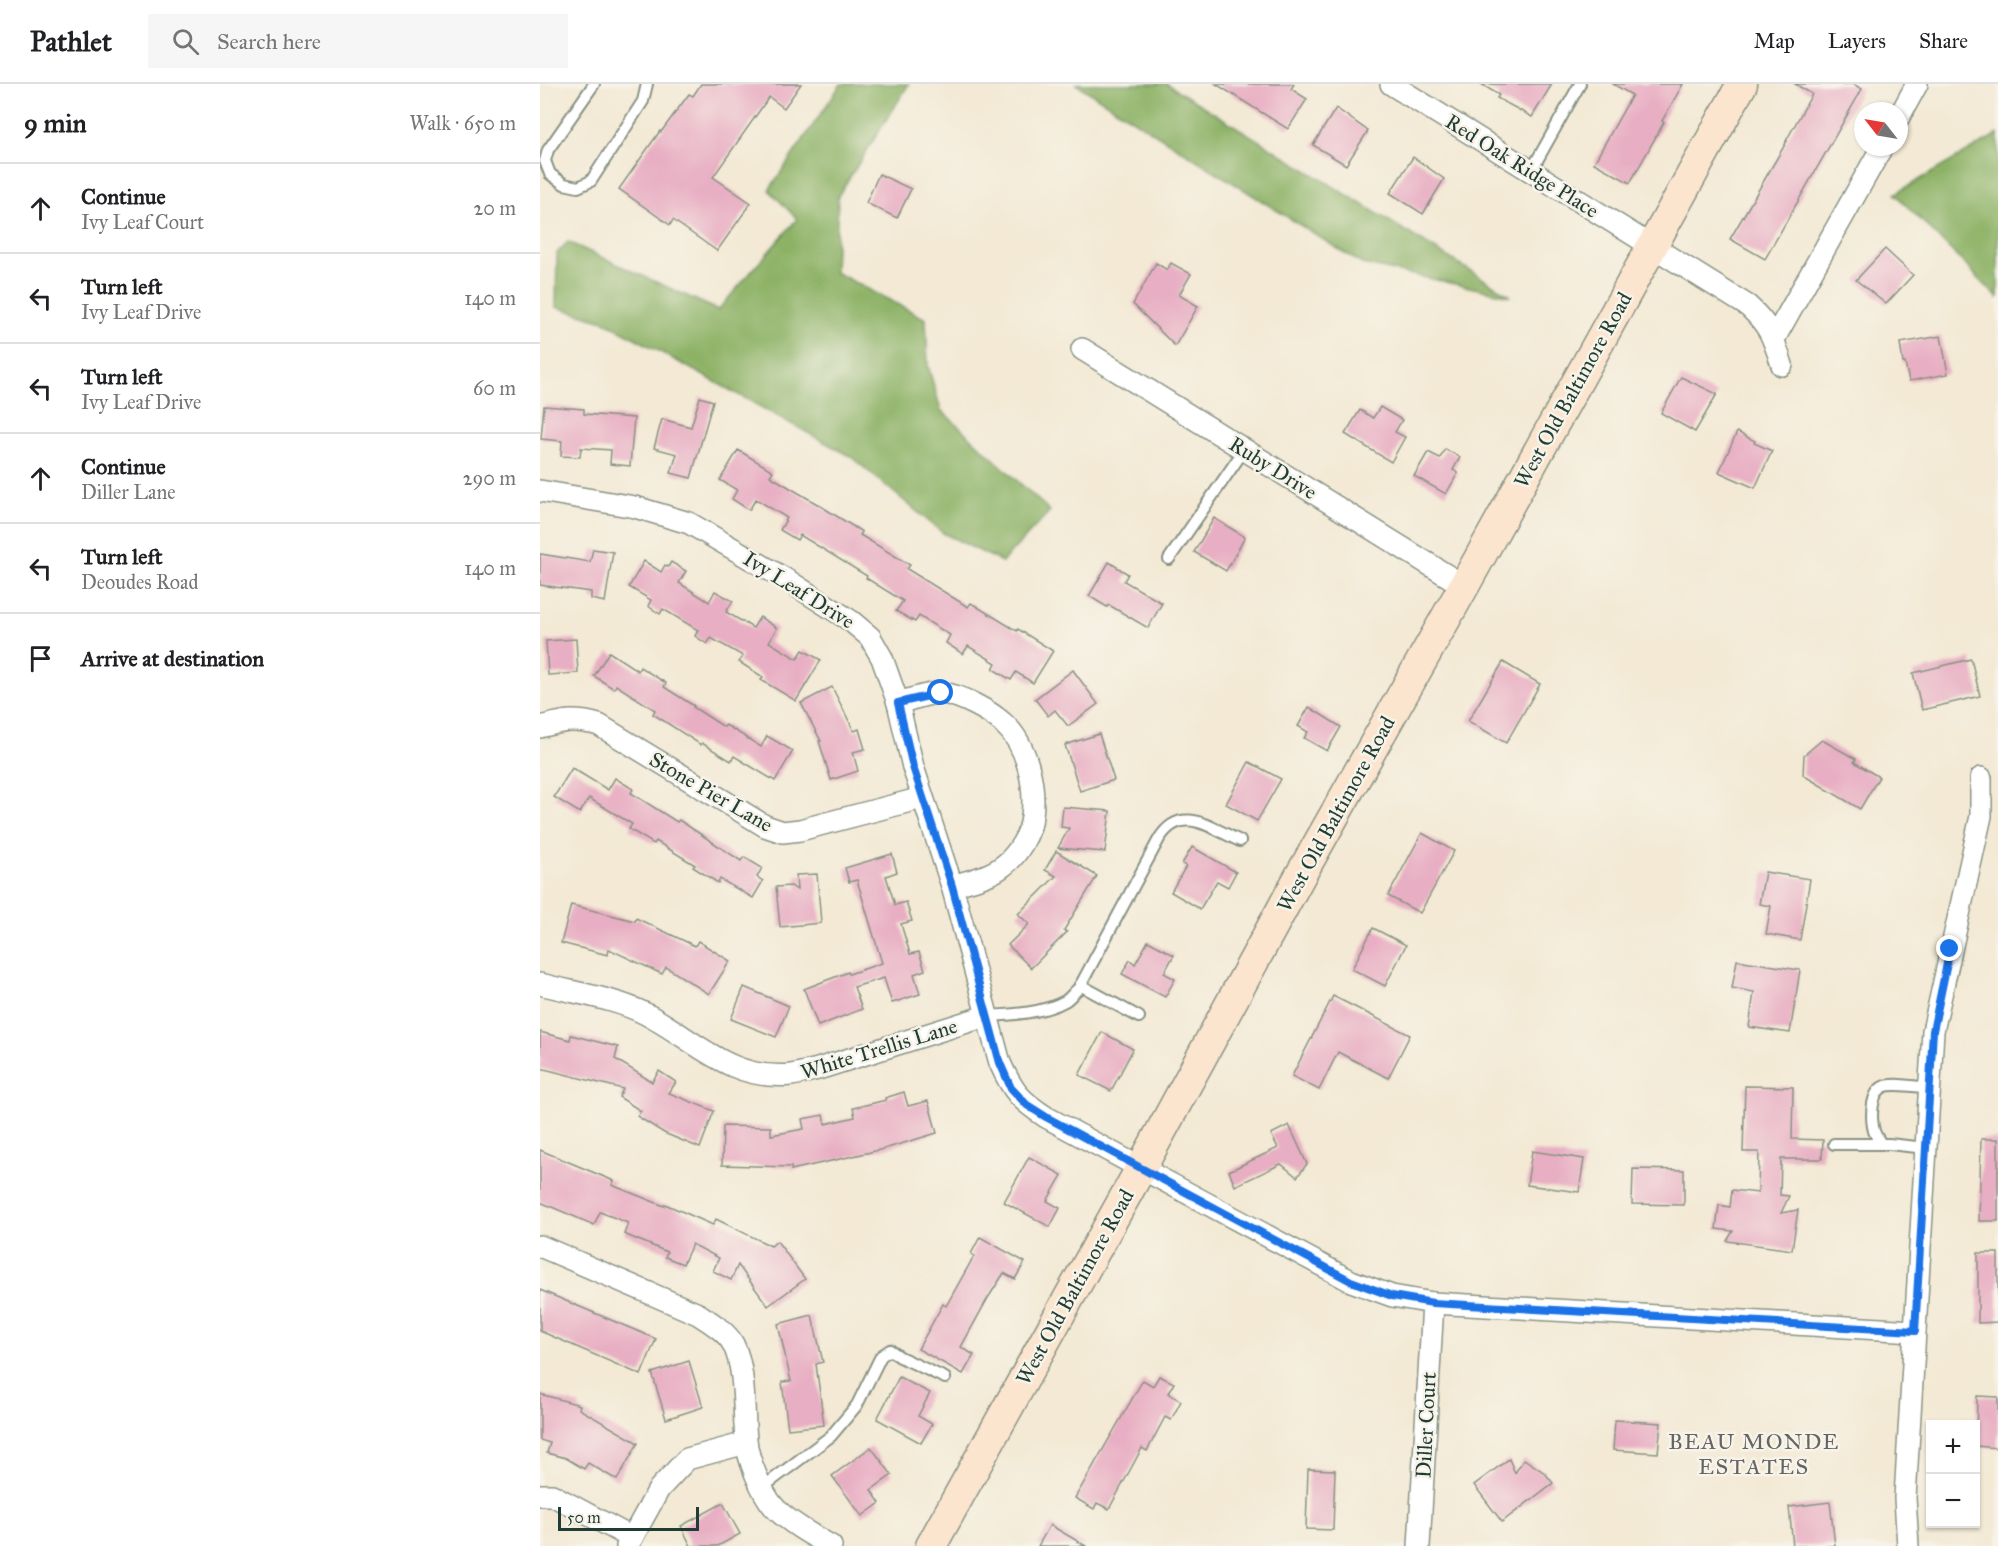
<!DOCTYPE html>
<html lang="en">
<head>
<meta charset="utf-8">
<style>
  body { margin:0; font-family:"IM FELL Great Primer",serif; background:#f6f6f6; color:#202124 }
  .controls { position:absolute; right:18px; bottom:18px; display:grid; overflow:hidden; border-radius:0px; box-shadow:0 2px 4px #0004 }
  .controls button { width:54px; height:54px; display:grid; place-items:center; padding:0; border:0; border-bottom:2px solid #e0e0e0; background:#fff; color:#202124; font:30px sans-serif }
  .compass { position:absolute; left:1314px; top:18px; width:54px; height:54px; border-radius:50%; background:#fff; box-shadow:0 2px 4px #0004; rotate:301deg }
  .scale { position:absolute; left:18px; bottom:15px; width:141px; box-sizing:border-box; padding-left:6px; border:3px solid #1f3d34; border-top:0; font-size:16px; line-height:21px; white-space:nowrap; color:#1f3d34; -webkit-text-stroke:4px #f7f3e8; paint-order:stroke }
  .stop { position:absolute; width:18px; height:18px; margin:-14px; border:4px solid #1a73e8; border-radius:50%; background:#fff }
  .stop.end { background:#1a73e8; border-color:#fff; box-shadow:0 2px 6px #0008 }
  .list { margin:0; padding:0; list-style:none }
  h2 { display:flex; justify-content:space-between; align-items:center; height:78px; margin:0; padding:0 24px; font-size:26px }
  h2 small { font-size:20px; font-weight:400; color:#757577 }
  .list li { display:grid; grid-template-columns:39px 1fr auto; gap:18px; align-items:center; box-sizing:border-box; height:90px; padding:0 24px; border-top:2px solid #e0e0e0 }
  .list b { display:block; font-size:22px; white-space:nowrap }
  .list p { margin:0; font-size:20px; white-space:nowrap; color:#757577 }
  .list em { font-size:20px; font-style:normal; color:#757577 }
  .icon { flex:none; width:33px; height:33px; fill:none; stroke:currentColor; stroke-width:2; stroke-linecap:round; stroke-linejoin:round }
  .map { position:relative; flex:none; width:1458px; height:1462px; overflow:hidden }
  header { display:flex; align-items:center; gap:36px; box-sizing:border-box; height:84px; padding:0 30px; background:#fff; border-bottom:2px solid #e0e0e0 }
  header strong { font-size:28px }
  nav { display:flex; gap:33px; margin-inline-start:auto; font-size:21px }
  .search { width:420px; height:54px; background:#f6f6f6; display:flex; align-items:center; gap:15px; box-sizing:border-box; padding:0 21px; border-radius:0px; color:#757577; font-size:22px }
  main { display:flex }
  aside { flex:1; background:#fff }
  .map>svg:first-child { display:block }
</style>
</head>
<body>
<header>
<strong>Pathlet</strong>
<div class="search"><svg class="icon" aria-label="search" viewBox="0 0 24 24"><circle cx="10" cy="10" r="6"/><path d="M15 15l6 6"/></svg>Search here</div>
<nav><a>Map</a><a>Layers</a><a>Share</a></nav>
</header>
<main>
<aside>
<h2>9 min<small>Walk · 650 m</small></h2>
<ul class="list">
<li><svg class="icon" aria-label="ahead" viewBox="0 0 24 24"><path d="M12 20V5M6 11l6-6 6 6"/></svg><div><b>Continue</b><p>Ivy Leaf Court</p></div><em>20 m</em></li>
<li><svg class="icon" aria-label="left" viewBox="0 0 24 24"><path d="M17 20v-9H6M10 6l-5 5 5 5"/></svg><div><b>Turn left</b><p>Ivy Leaf Drive</p></div><em>140 m</em></li>
<li><svg class="icon" aria-label="left" viewBox="0 0 24 24"><path d="M17 20v-9H6M10 6l-5 5 5 5"/></svg><div><b>Turn left</b><p>Ivy Leaf Drive</p></div><em>60 m</em></li>
<li><svg class="icon" aria-label="ahead" viewBox="0 0 24 24"><path d="M12 20V5M6 11l6-6 6 6"/></svg><div><b>Continue</b><p>Diller Lane</p></div><em>290 m</em></li>
<li><svg class="icon" aria-label="left" viewBox="0 0 24 24"><path d="M17 20v-9H6M10 6l-5 5 5 5"/></svg><div><b>Turn left</b><p>Deoudes Road</p></div><em>140 m</em></li>
<li><svg class="icon" aria-label="arrive" viewBox="0 0 24 24"><path d="M6 21V4h12l-3 4 3 4H6"/></svg><div><b>Arrive at destination</b></div></li>
</ul>
</aside>
<div class="map">
<svg width="1458" height="1462" viewBox="0 0 1458 1462">
  <rect width="100%" height="100%" fill="#f7f3e8"/>
  <filter id="ink" filterUnits="userSpaceOnUse"><feTurbulence type="fractalNoise" baseFrequency=".0167" numOctaves="2"/><feDisplacementMap in="SourceGraphic" scale="12" xChannelSelector="R" yChannelSelector="G"/><feConvolveMatrix kernelMatrix="1 2 1 2 8 2 1 2 1" color-interpolation-filters="sRGB"/></filter>
  <filter id="wash" filterUnits="userSpaceOnUse"><feTurbulence type="fractalNoise" baseFrequency=".008" numOctaves="4" result="noise"/><feDisplacementMap in="SourceGraphic" scale="24" xChannelSelector="R" yChannelSelector="G"/><feGaussianBlur stdDeviation="1.35" result="paint"/><feColorMatrix in="noise" values="0 0 0 0 0 0 0 0 0 0 0 0 0 0 0 0 0 1.4 0 .05"/><feComposite in="paint" operator="in"/></filter>
  <g filter="url(#wash)">
    <rect width="100%" height="100%" fill="#f3e9d4"/>
    <!-- forest -->
    <g fill="#8db266" stroke="#56784d" stroke-width="1.5">
      <path d="M301,0H369L298,112L295,188L386,235L388,282L401,326L510,427L462,478L403,449L310,372L64,237L16,223L17,169L28,158L178,226L257,135L229,106Z"/>
      <path d="M536,0H627L971,212L822,180Z"/>
      <path d="M1458,50V214L1355,110Z"/>
    </g>
    <g id="blocks">
      <!-- building -->
      <g fill="#e8aec3">
        <path d="M161,0H261L244,24L229,13L173,93L211,119L177,167L133,136L130,141L79,105L120,47L121,48L149,10L153,12Z"/>
        <path d="M676,0H754L751,5L767,15L748,45Z"/>
        <path d="M941,0H1012L992,33L957,14L959,11Z"/>
        <path d="M1073,0H1143L1122,37L1124,38L1090,99L1054,79L1092,11Z"/>
        <path d="M1255,0H1313L1322,5L1225,175L1190,155L1247,57H1246L1272,10Z"/>
        <path d="M796,24L828,47L806,81L773,61Z"/>
        <path d="M873,73L904,95L883,130L850,109Z"/>
        <path d="M339,90L371,105L357,134L326,119Z"/>
        <path d="M1345,165L1373,191L1346,220L1316,196Z"/>
        <path d="M616,179L627,186L631,179L651,190L639,211L658,222L635,262L593,220Z"/>
        <path d="M1401,252L1408,290L1369,297L1365,279H1363L1360,259Z"/>
        <path d="M1141,293L1177,310L1155,348L1121,329Z"/>
        <path d="M160,313L173,317L151,394L131,389L137,370L114,364L122,335L151,343Z"/>
        <path d="M4,322L44,325V330L94,334L90,382L70,380L71,366L41,364L40,373L21,372L22,357L1,355Z"/>
        <path d="M840,323L862,336L855,348L865,353L851,378L805,350L820,326L833,334Z"/>
        <path d="M1197,348L1215,357L1214,359L1232,367L1215,404L1179,388Z"/>
        <path d="M905,365L920,373L913,386L918,389L906,410L874,392L888,368L900,374Z"/>
        <path d="M198,366L233,387L230,392L279,421L322,448L320,451L370,481L367,485L428,523L431,519L477,547L478,545L513,567L493,599L476,588L471,596L453,585L456,579L428,562L423,570L406,559L410,551L379,532L375,538L356,527L363,517L326,494L327,492L260,451L257,456L240,446L247,434L216,415L209,426L192,415L197,406L180,396Z"/>
        <path d="M674,434L705,453L686,487L654,468Z"/>
        <path d="M53,465L73,468L65,518L51,515V508L0,501V470L50,478Z"/>
        <path d="M104,477L121,488L125,481L128,483L131,478L146,487L139,499L169,518L175,507L193,517L186,528L213,544L220,533L237,544L229,558L257,575L263,566L281,576L256,617L221,596L223,593L199,578L203,572L171,554L167,560L155,552L158,546L123,525L120,530L108,522L111,516L89,503Z"/>
        <path d="M569,478L588,490L584,497L622,519L608,544L569,521L567,523L549,512Z"/>
        <path d="M36,555L38,589L8,591L6,557Z"/>
        <path d="M69,568L98,587L100,583L126,599L124,603L154,622L153,623L184,643L186,641L221,663L227,652L253,667L235,697L194,672L191,677L162,659L161,661L113,630L115,626L76,601L74,605L54,592Z"/>
        <path d="M1431,575L1440,612L1382,626L1373,589Z"/>
        <path d="M963,578L1000,600L966,659L928,637Z"/>
        <path d="M533,586L558,620L528,642L515,626L508,632L495,615Z"/>
        <path d="M292,603L314,647L319,645L325,665L313,668L318,687L291,696L279,657H281L261,619Z"/>
        <path d="M769,623L801,643L787,667L764,654L768,648L758,642Z"/>
        <path d="M559,650L574,696L540,707L525,661Z"/>
        <path d="M1282,656L1316,675L1314,678L1339,693L1320,725L1263,691L1264,671Z"/>
        <path d="M709,678L741,695L717,737L686,720Z"/>
        <path d="M32,684L68,706L75,694L93,705L91,709L137,738L139,736L201,777L204,773L222,784L217,793L223,797L213,814L180,795L178,799L153,783L155,781L116,757L114,760L89,745L92,740L49,714L40,729L14,713Z"/>
        <path d="M523,723L570,727L565,768L518,764L529,744L521,743Z"/>
        <path d="M882,749L914,767L880,829L848,812Z"/>
        <path d="M652,763L696,788L688,803L677,797L660,825L631,808L646,782L642,780Z"/>
        <path d="M516,767L557,792L524,846L527,848L491,884L468,861L489,840L478,830L516,792L505,786Z"/>
        <path d="M352,770L357,788L346,792L355,821L366,818L372,837L361,840L370,870L379,868L385,886L374,890L380,910L352,919L344,894L314,903L322,925L278,942L264,905L308,888L309,890L342,879L317,796L309,798L305,784Z"/>
        <path d="M1225,788L1270,795L1260,856L1226,850L1231,822L1219,820Z"/>
        <path d="M277,790L281,839L240,843L236,803L251,802L257,806L256,791Z"/>
        <path d="M31,821L95,837L96,834L155,862L158,857L190,877L169,910L126,883L122,890L69,865L68,871L21,859Z"/>
        <path d="M833,844L866,861L845,902L812,885Z"/>
        <path d="M608,857L634,871L624,889L635,895L625,913L582,890L590,876L595,880Z"/>
        <path d="M1197,876L1260,886L1250,949L1209,943L1214,908L1192,904Z"/>
        <path d="M204,903L249,922L236,953L191,935Z"/>
        <path d="M793,912L870,951L848,994L798,968L779,1006L752,992Z"/>
        <path d="M0,948L30,956L31,951L78,963L75,975L112,998L119,987L136,998L129,1009L174,1027L160,1064L124,1049L97,1032L101,1027L79,1013L83,1005L0,984Z"/>
        <path d="M562,948L593,965L571,1007L539,991Z"/>
        <path d="M1205,1002L1253,1003L1252,1055L1283,1056L1282,1075H1241L1240,1111L1249,1112L1241,1129L1258,1126L1252,1166L1187,1157L1193,1147L1176,1145L1179,1121L1190,1123L1192,1106L1218,1109L1219,1068H1203Z"/>
        <path d="M364,1008L368,1022L388,1017L397,1049L344,1065L251,1086V1083L182,1081L183,1042L231,1043V1051L264,1045L262,1035L283,1031L285,1040L315,1033L313,1024L346,1016L345,1014Z"/>
        <path d="M749,1041L767,1080L757,1093L741,1080L695,1102L689,1087L738,1064L731,1050Z"/>
        <path d="M1441,1055H1458V1137H1439Z"/>
        <path d="M0,1066L74,1097L72,1101L124,1122L125,1120L173,1141L176,1135L231,1162L237,1157L265,1195L228,1222L198,1181L191,1196L173,1187L179,1174L152,1160L143,1180L125,1173L127,1168L84,1150L88,1139L60,1128L54,1141L0,1118Z"/>
        <path d="M992,1067L1044,1075L1039,1108L987,1101Z"/>
        <path d="M489,1073L522,1091L507,1117L520,1124L510,1143L464,1118Z"/>
        <path d="M1093,1085L1144,1086V1121L1092,1120Z"/>
        <path d="M440,1153L485,1178L475,1195L464,1189L448,1214L421,1263L434,1271L423,1290L378,1265L403,1220L406,1222L434,1172L431,1170Z"/>
        <path d="M1438,1169H1458V1238L1438,1239Z"/>
        <path d="M0,1206L116,1255L101,1291L0,1247Z"/>
        <path d="M272,1231L283,1278L276,1280L284,1341L248,1345L242,1298L251,1297L238,1240Z"/>
        <path d="M149,1277L163,1323L126,1335L112,1289Z"/>
        <path d="M619,1292L634,1299L628,1309L641,1317L631,1336L625,1333L607,1367L602,1364L569,1425L557,1419L554,1425L535,1414L603,1296L613,1302Z"/>
        <path d="M359,1293L390,1309L378,1332L392,1340L381,1359L337,1335Z"/>
        <path d="M0,1310L40,1321L39,1325L98,1359L77,1396L48,1379L44,1385L26,1374L7,1369L10,1359L0,1356Z"/>
        <path d="M1437,1312L1458,1313V1364L1436,1362Z"/>
        <path d="M1075,1336L1121,1339L1118,1369L1073,1366Z"/>
        <path d="M331,1363L352,1391L331,1406L340,1419L322,1432L292,1392Z"/>
        <path d="M969,1375L975,1389L984,1375L1005,1389L1013,1399L962,1438L934,1401Z"/>
        <path d="M768,1385L795,1386L793,1446L766,1445Z"/>
        <path d="M1290,1418L1295,1462H1253L1249,1423Z"/>
        <path d="M183,1419L200,1450L178,1462H151L141,1442Z"/>
        <path d="M510,1441L546,1462H498Z"/>
      </g>
    </g>
  </g>
  <g filter="url(#ink)">
    <use href="#blocks" fill-opacity="0" stroke="#899384" stroke-width="1.5"/>
    <g fill="none" stroke-linecap="round" stroke-linejoin="round">
      <defs>
        <g id="lane">
          <path d="M54,0L8,66L5,77L10,90L24,100L38,103L51,97L103,17L107,0"/>
          <path d="M991,87L1040,0"/>
          <path d="M629,475L704,366"/>
          <path d="M540,901L599,933"/>
          <path d="M446,932C470,931 504,929 525,917C530,914 534,908 539,904L619,755C641,719 671,744 700,757"/>
          <path d="M1294,1060H1349L1386,1064"/>
          <path d="M1341,1060C1339,1056 1335,1051 1334,1047C1331,1036 1330,1010 1343,1003C1352,998 1378,1003 1390,1004"/>
          <path d="M223,1403L291,1352L317,1321L341,1272L350,1266L360,1273L405,1294"/>
        </g>
        <g id="street">
          <path d="M851,0L1208,222C1230,242 1233,253 1242,281"/>
          <path d="M1359,33L1377,0"/>
          <path d="M1234,255L1342,63"/>
          <path d="M542,265L924,502"/>
          <path d="M0,407L95,423L149,439L247,496L311,537L330,553L342,574L358,619L373,683L412,802L460,979C473,1008 480,1016 506,1033L811,1197L852,1212L893,1219L1375,1247"/>
          <path d="M358,619C369,616 391,608 402,609C420,611 450,627 463,639C487,660 496,701 492,732C491,749 477,772 463,782C449,793 428,797 412,802"/>
          <path d="M0,643C24,637 34,634 59,641L225,742L243,748L260,746L382,714"/>
          <path d="M0,900C35,909 74,914 106,930C156,956 189,997 251,991C260,990 269,987 278,985L446,932"/>
          <path d="M0,1162L158,1230C170,1238 186,1247 193,1260C206,1285 203,1327 206,1355C207,1374 222,1409 234,1423C248,1438 273,1452 291,1462"/>
          <path d="M0,1411H12L92,1454L87,1462"/>
          <path d="M92,1454L119,1405L147,1375L206,1359"/>
          <path d="M879,1462L893,1219"/>
          <path d="M1368,1462L1365,1414L1393,947L1441,732V694"/>
        </g>
        <path id="secondary" d="M391,1462L601,1084L760,792L924,502L1202,0"/>
      </defs>
      <!-- lane casing -->
      <use href="#lane" stroke="#899384" stroke-width="14"/>
      <!-- street casing -->
      <use href="#street" stroke="#899384" stroke-width="24"/>
      <!-- secondary casing -->
      <use href="#secondary" stroke="#899384" stroke-width="33"/>
      <!-- lane -->
      <use href="#lane" stroke="#fff" stroke-width="10"/>
      <!-- street -->
      <use href="#street" stroke="#fff" stroke-width="21"/>
      <!-- secondary -->
      <use href="#secondary" stroke="#fce5cf" stroke-width="30"/>
    </g>
  </g>
  <g fill="none" stroke-linecap="round" stroke-linejoin="round" filter="url(#ink)">
    <!-- route -->
    <path stroke="#1a73e8" stroke-width="8" d="M401,609L358,619L373,683L412,802L460,979L471,1004L487,1021L506,1033L811,1197L852,1212L893,1219L1375,1247L1393,947L1410,865"/>
  </g>
  <g text-anchor="middle" stroke-width="5" stroke-linejoin="round" paint-order="stroke">
    <!-- street labels -->
    <g font-size="21" fill="#1f3d34" stroke="#f7f3e8">
      <text transform="translate(982 82) rotate(32)" y="7">Red Oak Ridge Place</text>
      <text transform="translate(1033 306) rotate(-61)" y="7">West Old Baltimore Road</text>
      <text transform="translate(733 384) rotate(32)" y="7">Ruby Drive</text>
      <text transform="translate(259 506) rotate(32)" y="7">Ivy Leaf Drive</text>
      <text transform="translate(171 708) rotate(30)" y="7">Stone Pier Lane</text>
      <text transform="translate(796 730) rotate(-61)" y="7">West Old Baltimore Road</text>
      <text transform="translate(339 965) rotate(-17)" y="7">White Trellis Lane</text>
      <text transform="translate(535 1203) rotate(-61)" y="7">West Old Baltimore Road</text>
      <text transform="translate(886 1341) rotate(-87)" y="7">Diller Court</text>
    </g>
    <!-- neighbourhood labels -->
    <g font-size="22" letter-spacing="1.5" fill="#656566" stroke="#f7f3e8">
      <text x="1214" y="1365">BEAU MONDE<tspan x="1214" dy="25">ESTATES</tspan></text>
    </g>
  </g>
</svg>
<div class="controls">
<button>+</button>
<button>−</button>
</div>
<svg class="compass" viewBox="-18 -18 36 36"><path d="M0-13l5 13h-10z" fill="#e53935"/><path d="M0 13l5-13h-10z" fill="#757577"/></svg>
<div class="scale">50 m</div>
<div class="stop" style="left:401px;top:609px"></div>
<div class="stop end" style="left:1410px;top:865px"></div>
</div>
</main>
</body>
</html>
